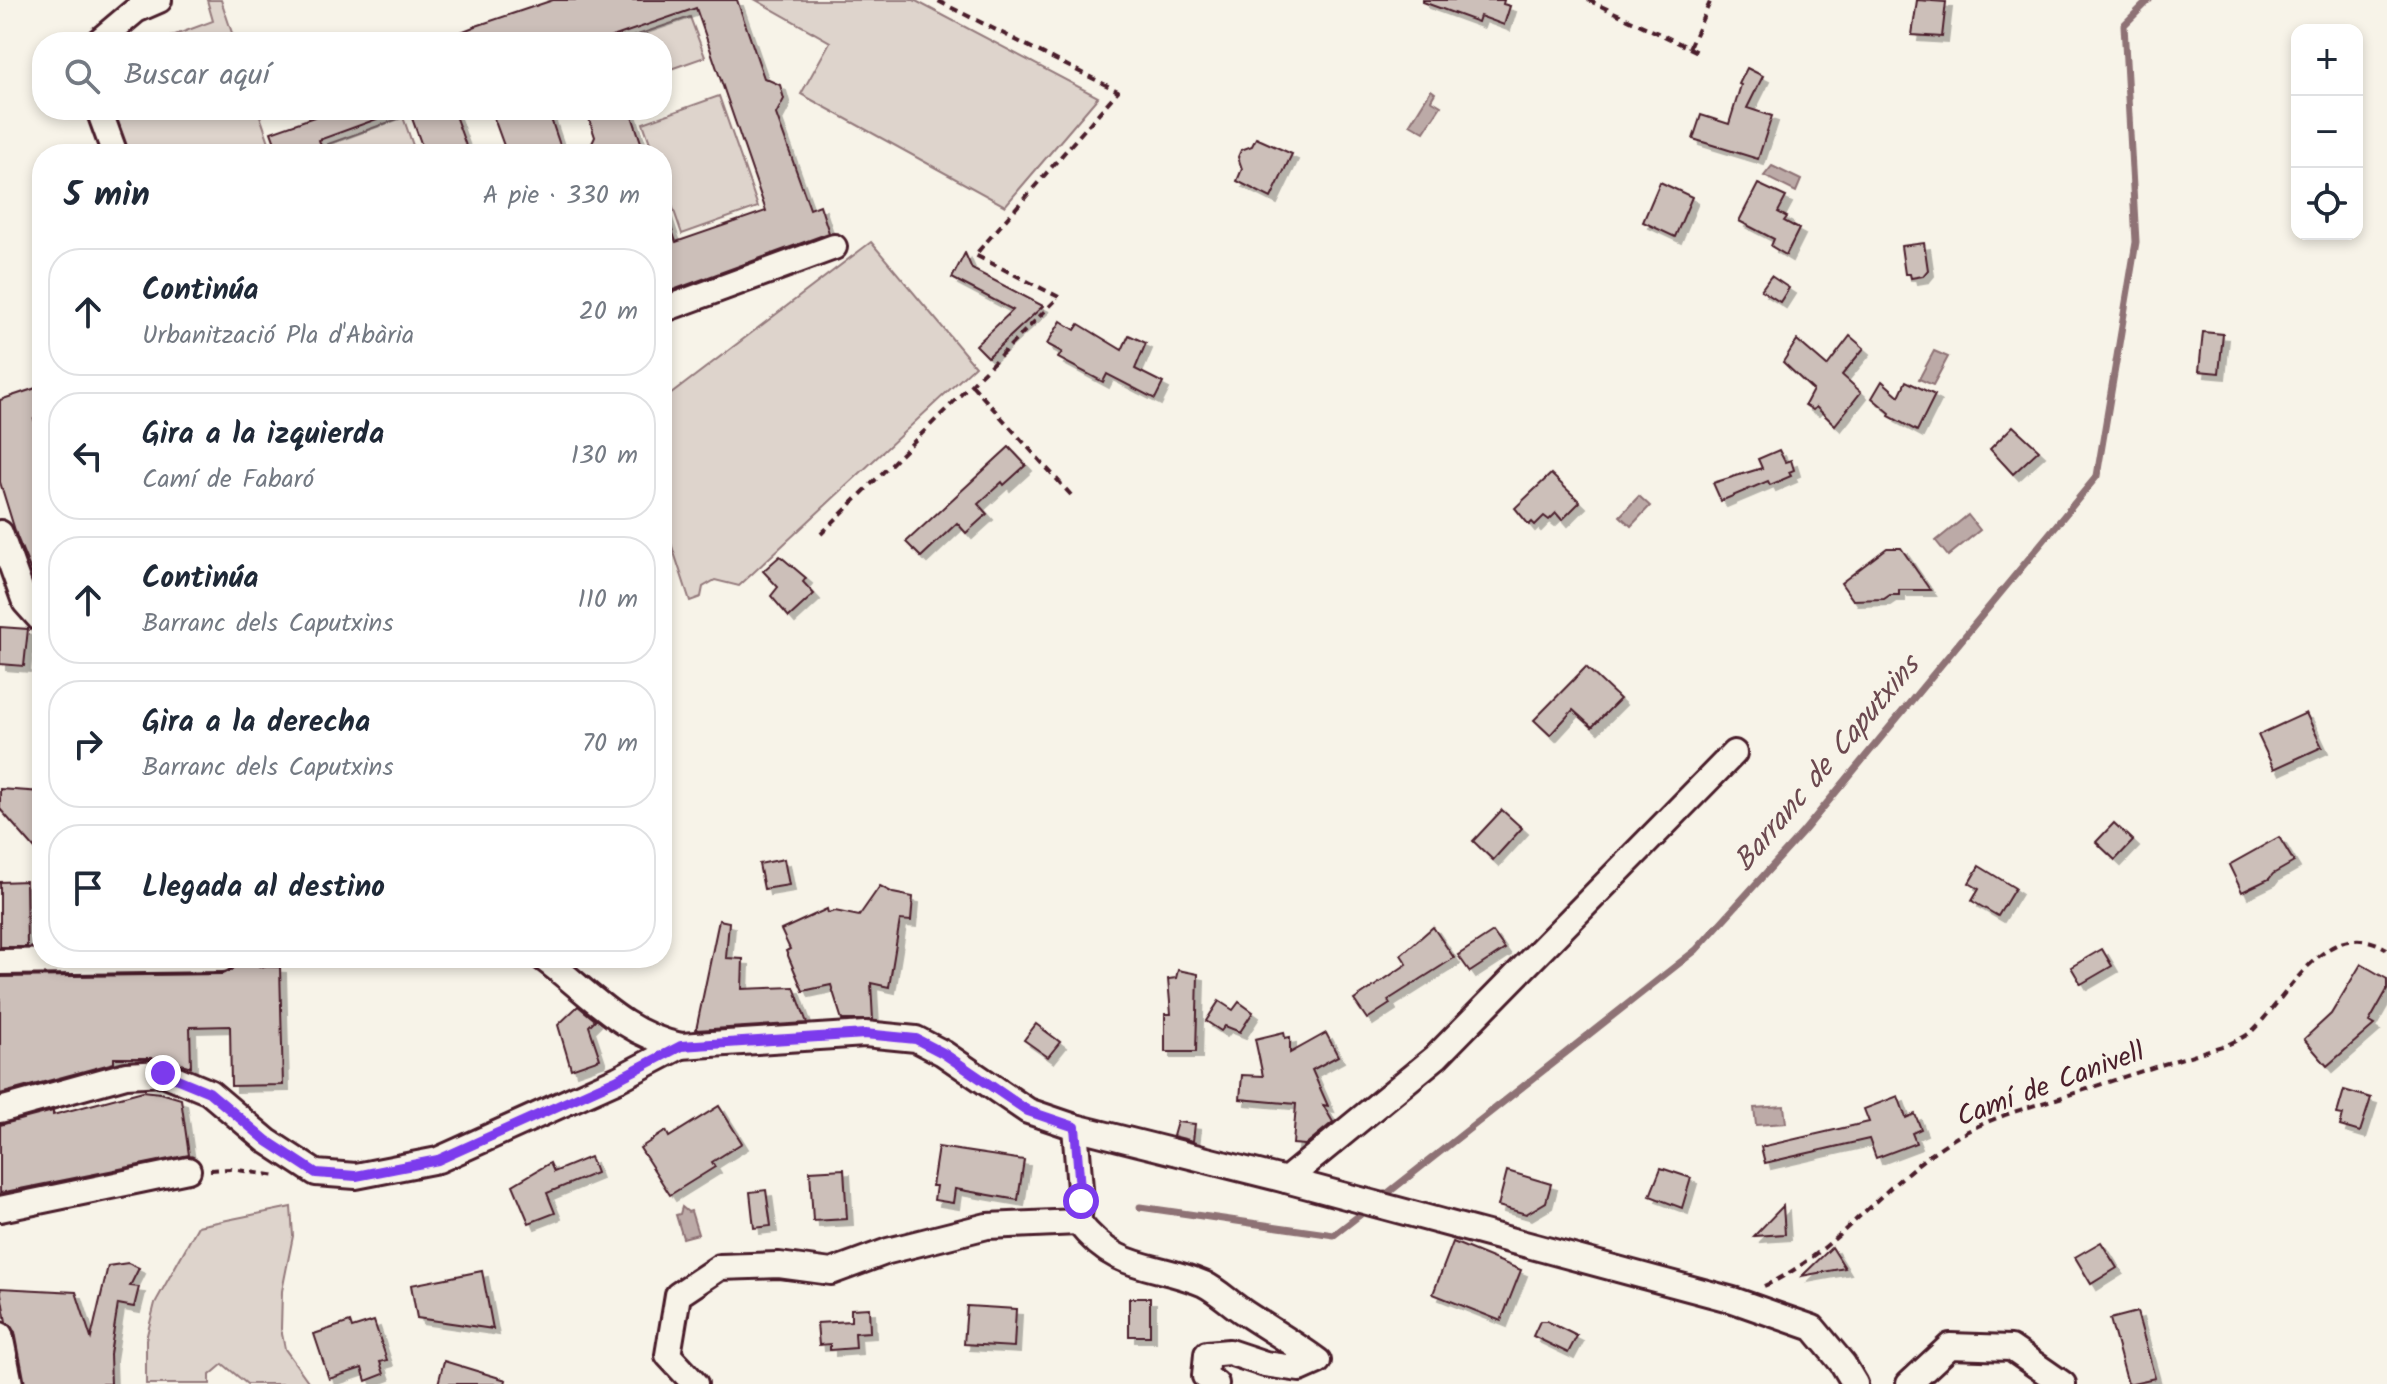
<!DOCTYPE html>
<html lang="es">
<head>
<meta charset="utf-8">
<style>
  body { margin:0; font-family:Kalam,sans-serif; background:#f6f6f7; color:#1f2937 }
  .controls { position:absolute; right:24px; top:24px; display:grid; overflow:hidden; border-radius:16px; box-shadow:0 4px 12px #0003 }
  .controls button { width:72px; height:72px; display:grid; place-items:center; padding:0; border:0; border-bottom:2px solid #e0e1e3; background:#fff; color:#1f2937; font:40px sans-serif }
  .stop { position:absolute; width:24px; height:24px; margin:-18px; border:6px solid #7c3aed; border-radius:50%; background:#fff }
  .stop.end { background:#7c3aed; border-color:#fff; box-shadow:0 2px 8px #0008 }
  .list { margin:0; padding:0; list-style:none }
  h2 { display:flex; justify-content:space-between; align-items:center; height:104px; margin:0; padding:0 32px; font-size:34px }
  h2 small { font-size:26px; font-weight:400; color:#747a83 }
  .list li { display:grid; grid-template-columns:52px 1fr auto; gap:24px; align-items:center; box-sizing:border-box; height:128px; margin:0 16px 16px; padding:0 16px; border:2px solid #e0e1e3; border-radius:32px }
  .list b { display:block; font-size:30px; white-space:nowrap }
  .list p { margin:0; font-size:26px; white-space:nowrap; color:#747a83 }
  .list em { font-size:26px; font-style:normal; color:#747a83 }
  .icon { flex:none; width:44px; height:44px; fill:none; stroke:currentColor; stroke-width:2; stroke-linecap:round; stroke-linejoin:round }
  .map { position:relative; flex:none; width:2387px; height:1384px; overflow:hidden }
  .search { position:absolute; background:#fff; box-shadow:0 4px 12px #0003; left:32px; top:32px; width:640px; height:88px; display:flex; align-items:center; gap:20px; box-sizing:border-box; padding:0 28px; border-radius:32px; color:#747a83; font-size:30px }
  .panel { position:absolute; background:#fff; box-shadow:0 4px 12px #0003; left:32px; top:144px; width:640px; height:824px; border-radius:32px }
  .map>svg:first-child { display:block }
</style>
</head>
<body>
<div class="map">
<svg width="2387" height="1384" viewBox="0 0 2387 1384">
  <defs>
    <filter id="shadow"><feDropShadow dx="6" dy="6" stdDeviation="0" flood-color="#0004"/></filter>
  </defs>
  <rect width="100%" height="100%" fill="#f7f3e8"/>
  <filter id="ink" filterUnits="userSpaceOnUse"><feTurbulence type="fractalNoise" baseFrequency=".0125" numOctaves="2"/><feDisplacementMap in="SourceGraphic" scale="16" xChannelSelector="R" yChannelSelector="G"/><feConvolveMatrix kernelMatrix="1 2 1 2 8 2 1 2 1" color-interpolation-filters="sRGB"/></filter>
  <g filter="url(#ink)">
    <!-- green -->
    <g fill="#ded4cc" stroke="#947a7c" stroke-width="2">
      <path d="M207,0H221L235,42H156L213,21Z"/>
      <path d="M756,0H914L1098,97L1005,206L801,94L830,42Z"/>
      <path d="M690,17L705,57L662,72V42H617Z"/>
      <path d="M719,96L758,207L682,234L662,176V154H654L643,123Z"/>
      <path d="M114,110H258L273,154H129Z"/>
      <path d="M403,117L416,154H332L328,144Z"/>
      <path d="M871,242L975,366L739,586L715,580L703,587L701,597L690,601L662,516V401Z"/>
      <path d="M291,1207L293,1236L282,1291L281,1329L285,1349L310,1384H247L223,1364L210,1375V1384H146V1339L155,1303L198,1226Z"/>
    </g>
    <!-- water -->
    <g fill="#bcaaa7" stroke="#8e7275" stroke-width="2">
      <path d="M1431,90L1435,93L1431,100L1441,106L1424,132L1410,124Z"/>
      <path d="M1772,166L1801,180L1796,192L1764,176Z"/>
      <path d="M1934,351L1948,357L1933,385L1919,379Z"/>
      <path d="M1639,496L1650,506L1631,526L1620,516Z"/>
      <path d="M1968,515L1980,530L1948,556L1936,541Z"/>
      <path d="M1784,1106L1786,1123L1756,1125L1754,1108Z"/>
      <path d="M682,1207L688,1212L691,1211L698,1234L683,1238L676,1215L680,1214Z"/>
    </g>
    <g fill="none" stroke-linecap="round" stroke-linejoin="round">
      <!-- stream -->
      <g stroke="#8e7275" stroke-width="7">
        <path d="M1379,1200L1696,950L1803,832L2097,476L2136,242L2124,25L2149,0"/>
        <path d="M1140,1207L1334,1235L1370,1207"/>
      </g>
    </g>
    <!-- building -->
    <g fill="#ccbfb9" stroke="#4a1f2b" stroke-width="2" filter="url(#shadow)">
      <path d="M553,0H737L764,78L780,85L784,99L776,114L810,209L820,205L829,233L662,294V209H665L676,242L766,211L696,8L598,42H441V40L476,26Z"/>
      <path d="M1423,0H1504L1503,4L1510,6L1504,25L1480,16L1478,22L1423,2Z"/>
      <path d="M1917,0L1946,2L1942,37L1912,35Z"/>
      <path d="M1747,68L1763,76L1747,108L1772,116L1758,159L1693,139L1701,115L1729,124L1741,85L1739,84Z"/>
      <path d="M334,110H396V112L319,140L324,154H279L271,132Z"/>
      <path d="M409,110H453L469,154H425Z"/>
      <path d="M491,110H548L563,154H507Z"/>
      <path d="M586,110H630L645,154H587L595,137Z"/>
      <path d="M1256,138L1292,154L1271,198L1237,181L1242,169L1238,157L1241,150L1252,146Z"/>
      <path d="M1660,182L1692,197L1675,237L1643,222Z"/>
      <path d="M1758,184L1786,197L1778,212L1787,217L1784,221L1799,229L1786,255L1771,246L1774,239L1739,221Z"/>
      <path d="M1924,243L1928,270L1923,276L1911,278L1910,274H1905L1901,246Z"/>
      <path d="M965,253L972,269L1043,306L988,357L976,345L1013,310L952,278Z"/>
      <path d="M1771,276L1789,288L1780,302L1761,290Z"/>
      <path d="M1061,321L1075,330L1079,324L1122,350L1129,335L1146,343L1135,369L1163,383L1155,399L1107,374L1103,382L1058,358L1062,352L1047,344Z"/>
      <path d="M2203,332L2223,334L2219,373L2199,371Z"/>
      <path d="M1850,336L1864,348L1842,375L1861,392L1835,425L1816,407L1813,410L1805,405L1813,390L1783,362L1797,340L1827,366Z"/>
      <path d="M1882,381L1899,396L1906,381L1935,395L1917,431L1889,416L1890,413L1872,398Z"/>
      <path d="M42,386V417L34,419L42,444V598L17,537L0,482V400Z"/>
      <path d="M2013,426L2039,450L2013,474L1990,449Z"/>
      <path d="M1009,447L1026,465L1004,485L1002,482L978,504L987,514L966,533L957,523L921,557L906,542Z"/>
      <path d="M1779,450L1785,462L1791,460L1794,470L1789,472L1791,476L1770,485L1768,481L1721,501L1713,483L1762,468L1758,459Z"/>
      <path d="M1551,474L1580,502L1562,520L1556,513L1549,520L1544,516L1535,525L1532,522L1529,525L1515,508Z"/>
      <path d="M1887,548H1901L1930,590H1899V595H1890L1884,599L1853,600L1841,583Z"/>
      <path d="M780,556L806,578L803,582L814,594L789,617L771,596L778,587L763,571Z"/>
      <path d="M0,627L28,629L24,666L0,664Z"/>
      <path d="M1586,667L1620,699L1592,727L1573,710L1550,735L1534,720Z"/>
      <path d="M2306,713L2322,747L2274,769L2258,735Z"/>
      <path d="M0,789L42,792V857L0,809Z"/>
      <path d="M1502,810L1522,828L1493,860L1473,841Z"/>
      <path d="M2114,823L2133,841L2115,860L2096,842Z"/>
      <path d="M2279,837L2294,862L2273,874L2269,879L2242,892L2229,865Z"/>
      <path d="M784,859L789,885L764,889L759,864Z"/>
      <path d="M1979,866L2015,888L1998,916L1972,901L1979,889L1969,883Z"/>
      <path d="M26,881L27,947H0V882Z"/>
      <path d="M880,886L893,893L913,897L911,921L900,920L889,987L871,983L873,1020H842L831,985L803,991L786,951L790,949L781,930L827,909L828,913L835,911L859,916Z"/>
      <path d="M719,920L729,922L726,958L743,959L742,989L794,987L807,1023L696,1030Z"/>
      <path d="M1433,927L1454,958L1388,1000L1390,1004L1367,1019L1354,1000L1407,964L1401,955Z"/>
      <path d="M1493,932L1505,949L1470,972L1458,955Z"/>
      <path d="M2102,949L2112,966L2081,984L2071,967Z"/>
      <path d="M2361,964L2387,979V990L2369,1022L2374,1025L2327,1066L2304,1039L2331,1014Z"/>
      <path d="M235,965L280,967L283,1085L231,1086L230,1026L190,1027L191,1067L163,1058H114V1063L0,1094V977L222,974L230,971Z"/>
      <path d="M1178,970L1198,974L1196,1052H1165V1014H1171L1168,979L1176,978Z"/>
      <path d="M1219,1001L1233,1010L1239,1002L1253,1012L1240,1032L1225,1026L1221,1031L1206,1021Z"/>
      <path d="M578,1006L595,1020L589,1026L600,1059L571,1069L558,1025Z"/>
      <path d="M1036,1024L1060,1042L1048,1057L1024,1040Z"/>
      <path d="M1284,1032L1285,1038L1290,1037V1053L1326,1033L1338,1056L1312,1070L1328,1106L1323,1105L1333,1122L1305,1145L1293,1144L1296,1104L1240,1099L1242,1075L1263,1076L1255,1039Z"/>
      <path d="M2344,1090L2371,1098L2360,1132L2340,1126L2343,1115L2337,1114Z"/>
      <path d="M143,1091L161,1093L181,1099L189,1155L0,1193V1125L53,1111V1115Z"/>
      <path d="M1898,1096L1906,1118L1915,1114L1921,1129L1912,1133L1916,1143L1876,1158L1869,1139L1765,1163L1761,1147L1869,1122L1864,1109Z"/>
      <path d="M719,1106L742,1143L712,1162L715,1167L670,1195L640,1148L666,1131L669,1137Z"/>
      <path d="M1177,1122L1195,1124L1193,1141L1173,1136Z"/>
      <path d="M938,1147L1024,1160L1018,1200L955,1189L953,1203L934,1200L936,1186H932Z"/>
      <path d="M590,1157L596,1173L547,1193L555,1213L529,1223L513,1185L550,1163L554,1172Z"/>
      <path d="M1661,1168L1691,1178L1682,1208L1650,1196Z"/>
      <path d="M844,1169L847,1219L813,1221L810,1171Z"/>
      <path d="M1507,1171L1551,1184L1546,1202L1526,1214L1498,1206Z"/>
      <path d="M766,1190L771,1226L754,1228L750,1192Z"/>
      <path d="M1783,1206L1785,1234L1754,1236Z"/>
      <path d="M1453,1242L1521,1270L1501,1321L1433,1294Z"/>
      <path d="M2101,1242L2117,1268L2091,1284L2075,1257Z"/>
      <path d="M1832,1247L1845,1268L1802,1276Z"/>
      <path d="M128,1263L139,1268L130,1286L139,1287L134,1307L118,1304L110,1354L111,1384H25L15,1332L6,1322L0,1288L76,1292L91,1338L108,1266Z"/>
      <path d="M482,1271L493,1329L417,1318L411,1285Z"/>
      <rect x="1129" y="1298" width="21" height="38"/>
      <path d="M967,1306L1016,1309L1014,1347L964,1344Z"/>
      <path d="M869,1308L870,1332L855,1333L856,1348L830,1350V1344L819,1345L817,1323L851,1321V1309Z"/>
      <path d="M2137,1312L2155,1378L2128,1384L2110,1319Z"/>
      <path d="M374,1321L387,1360L380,1362L384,1374L366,1381L362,1368L329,1379L314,1334L350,1322L352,1328Z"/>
      <path d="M1540,1321H1547L1577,1336L1568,1353L1533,1336Z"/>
      <path d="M444,1361L506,1380L505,1384H438Z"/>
    </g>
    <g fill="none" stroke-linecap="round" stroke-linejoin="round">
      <defs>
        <g id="minor">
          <path d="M98,42L136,10L159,0"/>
          <path d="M99,110L115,154"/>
          <path d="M662,310L834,247"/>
          <path d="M0,533L25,602L42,621"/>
          <path d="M543,958C589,992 622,1034 681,1046L865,1034L916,1039L943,1053L1028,1111L1075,1127L1286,1180L1733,1300L1813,1328L1843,1364L1855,1384"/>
          <path d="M0,962L222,959"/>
          <path d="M0,1110L126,1075L163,1073L209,1092L267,1141L316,1173L356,1176L438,1160L618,1079L681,1046"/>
          <path d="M1286,1180L1436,1057L1734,753"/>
          <path d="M0,1209L188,1170"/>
          <path d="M1078,1222C1118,1273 1152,1262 1204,1284C1218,1291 1231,1304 1245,1313C1269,1329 1294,1343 1318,1361L1300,1369L1265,1364L1229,1352L1207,1354L1205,1376L1216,1384"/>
          <path d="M0,1335L10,1384"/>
          <path d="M695,1384L668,1355L678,1295L720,1267L779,1265L831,1272L888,1251L987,1226L1078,1222L1081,1201L1075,1127"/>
          <path d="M1909,1384L1950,1346L2011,1348L2063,1384"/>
        </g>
      </defs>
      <!-- minor casing -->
      <use href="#minor" stroke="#4a1f2b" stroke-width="30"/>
      <!-- path -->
      <g stroke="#4a1f2b" stroke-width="4" stroke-dasharray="8 6" stroke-linecap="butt">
        <path d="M1588,0L1700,53"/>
        <path d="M1689,48L1711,0"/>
        <path d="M972,385L1071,495"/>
        <path d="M821,534L1059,297L975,255L1118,91L936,0"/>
        <path d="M210,1170L231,1169L277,1176"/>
        <path d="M1764,1286C1837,1254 1887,1177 1957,1137C1991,1117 2029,1107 2066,1096C2120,1078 2175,1060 2229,1044C2237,1040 2245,1037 2251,1032C2289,997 2327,912 2387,949"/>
      </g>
      <!-- minor -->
      <use href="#minor" stroke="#f7f3e8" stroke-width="24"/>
    </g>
  </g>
  <g fill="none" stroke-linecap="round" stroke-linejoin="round" filter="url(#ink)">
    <!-- route -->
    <path stroke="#7c3aed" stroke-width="10" d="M163,1073L209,1092L267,1141L316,1173L356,1176L438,1160L618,1079L681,1046L865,1034L916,1039L943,1053L1028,1111L1075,1127L1081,1201"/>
  </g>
  <g text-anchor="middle" stroke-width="6" stroke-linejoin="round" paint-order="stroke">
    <!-- street labels -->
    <g font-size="28" fill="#4a1f2b" stroke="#f7f3e8">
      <text transform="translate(2050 1083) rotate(-20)" y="10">Camí de Canivell</text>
    </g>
    <!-- water labels -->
    <g font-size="30" font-style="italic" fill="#6c4950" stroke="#f7f3e8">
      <text transform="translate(1826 763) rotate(-50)" y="10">Barranc de Caputxins</text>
    </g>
  </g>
</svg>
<div class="controls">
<button>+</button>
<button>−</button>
<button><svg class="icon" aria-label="locate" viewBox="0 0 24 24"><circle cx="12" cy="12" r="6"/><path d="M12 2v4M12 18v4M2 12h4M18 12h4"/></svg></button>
</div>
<div class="stop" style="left:1081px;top:1201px"></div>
<div class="stop end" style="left:163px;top:1073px"></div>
<div class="search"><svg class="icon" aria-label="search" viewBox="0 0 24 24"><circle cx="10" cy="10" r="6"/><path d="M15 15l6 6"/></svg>Buscar aquí</div>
<section class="panel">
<h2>5 min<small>A pie · 330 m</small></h2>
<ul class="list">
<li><svg class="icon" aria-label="ahead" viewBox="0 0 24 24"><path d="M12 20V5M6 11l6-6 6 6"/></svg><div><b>Continúa</b><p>Urbanització Pla d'Abària</p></div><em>20 m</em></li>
<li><svg class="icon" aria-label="left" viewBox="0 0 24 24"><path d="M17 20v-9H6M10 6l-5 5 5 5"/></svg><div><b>Gira a la izquierda</b><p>Camí de Fabaró</p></div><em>130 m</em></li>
<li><svg class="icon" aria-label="ahead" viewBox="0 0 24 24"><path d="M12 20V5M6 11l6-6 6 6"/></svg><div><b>Continúa</b><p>Barranc dels Caputxins</p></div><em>110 m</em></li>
<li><svg class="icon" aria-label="right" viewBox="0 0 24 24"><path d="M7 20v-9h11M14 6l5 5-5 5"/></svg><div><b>Gira a la derecha</b><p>Barranc dels Caputxins</p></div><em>70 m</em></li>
<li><svg class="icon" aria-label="arrive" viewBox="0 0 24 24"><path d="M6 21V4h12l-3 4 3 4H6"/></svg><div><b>Llegada al destino</b></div></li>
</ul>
</section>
</div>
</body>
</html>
